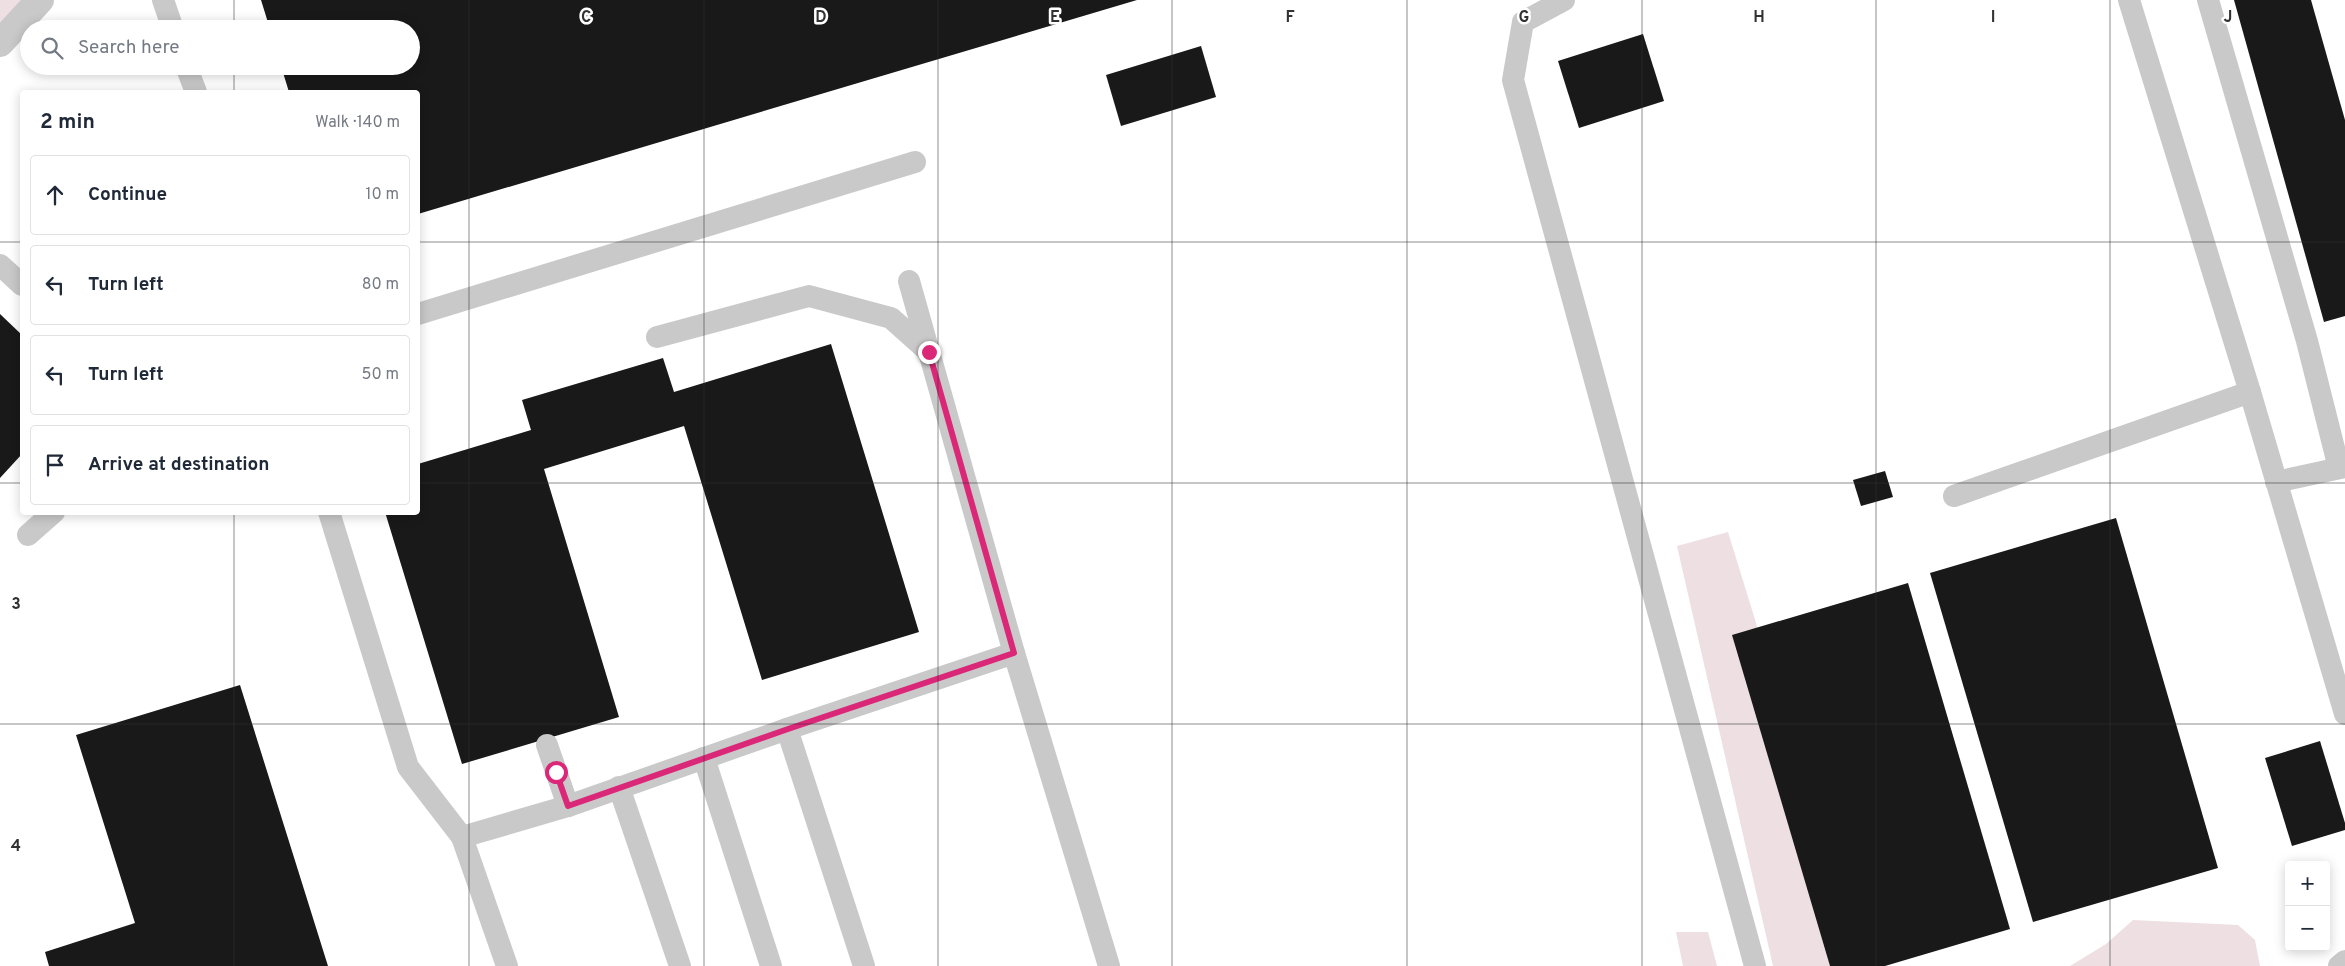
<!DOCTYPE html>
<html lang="en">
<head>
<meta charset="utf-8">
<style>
  body { margin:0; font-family:Overpass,sans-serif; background:#f2f2f3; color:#1f2937 }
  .controls { position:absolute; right:15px; bottom:15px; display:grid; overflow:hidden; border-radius:5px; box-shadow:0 2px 12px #0003 }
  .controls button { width:45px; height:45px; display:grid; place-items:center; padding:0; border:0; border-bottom:1px solid #e0e1e3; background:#fff; color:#1f2937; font:25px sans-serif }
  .stop { position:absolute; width:15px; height:15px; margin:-11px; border:4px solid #db2777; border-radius:50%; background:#fff }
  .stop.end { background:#db2777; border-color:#fff; box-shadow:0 1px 5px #0008 }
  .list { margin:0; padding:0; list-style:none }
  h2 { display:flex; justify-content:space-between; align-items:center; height:65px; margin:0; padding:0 20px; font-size:21px }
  h2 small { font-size:16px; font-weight:400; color:#747a83 }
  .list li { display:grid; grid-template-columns:32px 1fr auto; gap:15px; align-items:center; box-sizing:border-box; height:80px; margin:0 10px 10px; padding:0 10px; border:1px solid #e0e1e3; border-radius:5px }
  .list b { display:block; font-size:19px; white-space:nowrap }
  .list em { font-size:16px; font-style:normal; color:#747a83 }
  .icon { flex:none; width:28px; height:28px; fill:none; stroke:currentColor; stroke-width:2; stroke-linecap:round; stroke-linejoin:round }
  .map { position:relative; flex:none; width:2345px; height:966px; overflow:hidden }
  .search { position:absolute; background:#fff; box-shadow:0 2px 12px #0003; left:20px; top:20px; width:400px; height:55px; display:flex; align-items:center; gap:12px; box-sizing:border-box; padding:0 18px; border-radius:28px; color:#747a83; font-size:19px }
  .panel { position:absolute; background:#fff; box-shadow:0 2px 12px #0003; left:20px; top:90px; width:400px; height:425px; border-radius:5px }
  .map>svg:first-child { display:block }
</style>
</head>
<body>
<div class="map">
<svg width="2345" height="966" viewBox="0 0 2345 966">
  <rect width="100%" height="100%" fill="#fff"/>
  <!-- green -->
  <g fill="#eee0e2">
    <path d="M0,0H26L0,28Z"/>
    <path d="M1728,532L1862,966H1773L1677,546Z"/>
    <path d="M2133,920L2238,925L2255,940L2260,966H2070L2106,944Z"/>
    <path d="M1676,932H1708L1717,966H1683Z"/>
  </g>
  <!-- building -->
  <g fill="#191919">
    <path d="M261,0H1137L418,214V92H289L281,66H411V29H270Z"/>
    <path d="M2234,0H2311L2345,120V316L2324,322Z"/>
    <path d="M1643,34L1664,101L1579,128L1558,61Z"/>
    <path d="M1201,46L1216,97L1121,126L1106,75Z"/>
    <path d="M0,314L22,335V454L0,478Z"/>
    <path d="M831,344L919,632L762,680L684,426L544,469L619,717L462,764L385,512H418V464L531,430L522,400L663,358L674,392Z"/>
    <path d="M1885,471L1893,497L1861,506L1853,480Z"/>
    <path d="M2116,518L2218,868L2033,922L1930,573Z"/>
    <path d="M1908,583L2010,929L1885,966H1830L1732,635Z"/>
    <path d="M240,685L328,966H49L45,952L135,923L76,735Z"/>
    <path d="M2320,741L2345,823V830L2292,846L2265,758Z"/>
  </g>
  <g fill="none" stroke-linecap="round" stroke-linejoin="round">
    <!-- lane -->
    <g stroke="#c9c9c9" stroke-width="22">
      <path d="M163,0L173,29"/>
      <path d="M1564,0L1523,22L1513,80L1755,966"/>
      <path d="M2129,0L2250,392L2345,714"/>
      <path d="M2208,0L2307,341L2339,468"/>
      <path d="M186,66L196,92"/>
      <path d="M0,265L22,285"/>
      <path d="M909,281L1014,653"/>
      <path d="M418,314L915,162"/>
      <path d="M657,337L809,296L891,318L929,352"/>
      <path d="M2276,482L2345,467"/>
      <path d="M1954,496L2250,392"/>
      <path d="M329,512L408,767L462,837L568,806L787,729L1014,653L1109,966"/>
      <path d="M28,535L54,512"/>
      <path d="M787,729L864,966"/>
      <path d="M547,745L568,806"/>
      <path d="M704,758L771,966"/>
      <path d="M619,787L680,966"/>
      <path d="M462,837L507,966"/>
      <path d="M2339,966L2345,961"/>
    </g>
    <!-- street -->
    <path stroke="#c9c9c9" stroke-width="28" d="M0,43L40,0"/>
  </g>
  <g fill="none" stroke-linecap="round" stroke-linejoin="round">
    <!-- route -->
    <path stroke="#db2777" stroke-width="6" d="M556,772L568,806L788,729L1014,653L929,352"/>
  </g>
  <!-- grid -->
  <path fill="none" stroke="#323232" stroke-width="1" stroke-opacity="0.55" d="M234,0V29M469,0V966M704,0V966M938,0V966M1172,0V966M1407,0V966M1642,0V966M1876,0V966M2110,0V966M234,66V92M0,242H22M418,242H2345M0,483H22M418,483H2345M234,512V966M0,724H2345"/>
  <g font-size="16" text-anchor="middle" font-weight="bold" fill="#323232" stroke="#fff" stroke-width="5" stroke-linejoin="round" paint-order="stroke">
    <text x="586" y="22">C</text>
    <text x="821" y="22">D</text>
    <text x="1055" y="22">E</text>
    <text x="1290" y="22">F</text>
    <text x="1524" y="22">G</text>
    <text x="1759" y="22">H</text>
    <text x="1993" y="22">I</text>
    <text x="2228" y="22">J</text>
    <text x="16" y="609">3</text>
    <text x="16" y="851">4</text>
  </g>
</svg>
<div class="controls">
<button>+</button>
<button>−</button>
</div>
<div class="stop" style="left:556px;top:772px"></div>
<div class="stop end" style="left:929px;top:352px"></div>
<div class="search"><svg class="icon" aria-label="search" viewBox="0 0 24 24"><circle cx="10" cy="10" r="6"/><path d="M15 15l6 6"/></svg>Search here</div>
<section class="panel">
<h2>2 min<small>Walk · 140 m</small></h2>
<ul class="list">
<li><svg class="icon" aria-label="ahead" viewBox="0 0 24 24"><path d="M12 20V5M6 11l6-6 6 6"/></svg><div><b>Continue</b></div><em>10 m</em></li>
<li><svg class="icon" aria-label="left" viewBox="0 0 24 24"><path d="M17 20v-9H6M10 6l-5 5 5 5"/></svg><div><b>Turn left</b></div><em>80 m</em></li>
<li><svg class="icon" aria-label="left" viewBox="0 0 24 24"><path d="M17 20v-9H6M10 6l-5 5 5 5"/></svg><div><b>Turn left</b></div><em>50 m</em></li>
<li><svg class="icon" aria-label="arrive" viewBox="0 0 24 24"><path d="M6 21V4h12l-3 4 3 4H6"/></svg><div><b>Arrive at destination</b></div></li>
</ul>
</section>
</div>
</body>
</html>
